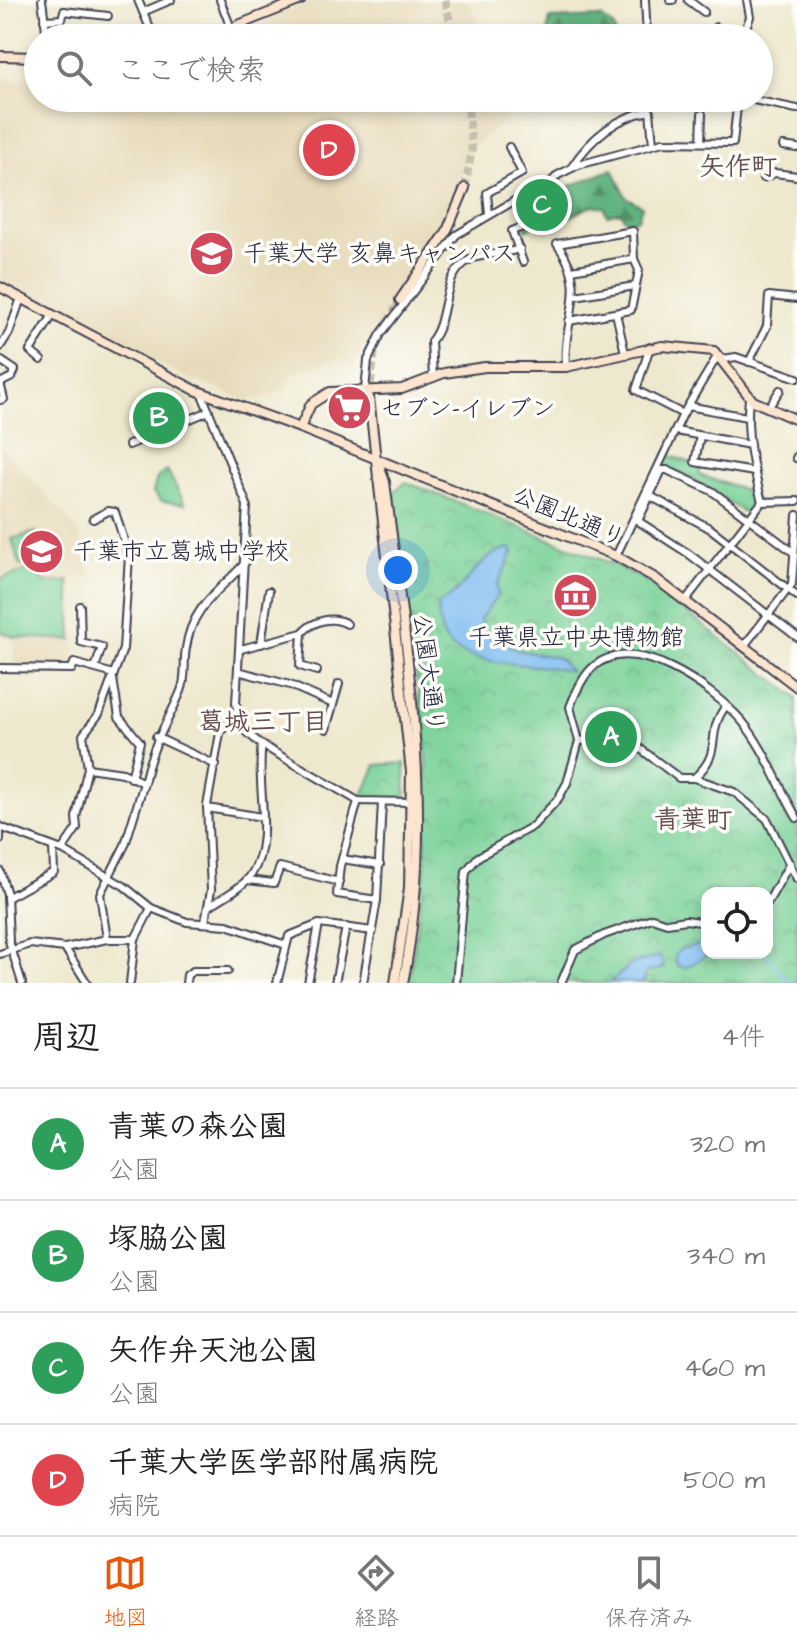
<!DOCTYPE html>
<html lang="ja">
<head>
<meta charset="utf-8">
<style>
  body { margin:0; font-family:"Architects Daughter","Klee One",sans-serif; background:#f2f2f2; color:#222 }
  .controls { position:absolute; right:24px; bottom:24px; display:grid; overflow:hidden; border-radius:16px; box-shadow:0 4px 12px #0003 }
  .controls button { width:72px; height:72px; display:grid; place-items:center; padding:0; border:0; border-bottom:2px solid #e0e0e0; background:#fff; color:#222; font:40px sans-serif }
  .you { position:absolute; left:398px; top:570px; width:28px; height:28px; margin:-20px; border:6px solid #fff; border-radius:50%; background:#1a73e8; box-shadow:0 0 0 12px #1a73e833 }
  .badge { display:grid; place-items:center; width:52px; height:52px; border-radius:50%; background:#ea580c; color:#fff; font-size:26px; font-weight:700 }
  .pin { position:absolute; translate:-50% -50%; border:4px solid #fff; box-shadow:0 2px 8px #0006 }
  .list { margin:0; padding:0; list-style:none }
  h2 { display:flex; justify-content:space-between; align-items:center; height:104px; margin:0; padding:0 32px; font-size:34px }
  h2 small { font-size:26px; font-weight:400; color:#767676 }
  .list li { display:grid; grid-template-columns:52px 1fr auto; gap:24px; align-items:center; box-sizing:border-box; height:112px; padding:0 32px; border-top:2px solid #e0e0e0 }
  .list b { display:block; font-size:30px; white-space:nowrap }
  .list p { margin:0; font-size:26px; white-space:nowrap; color:#767676 }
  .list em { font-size:26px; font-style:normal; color:#767676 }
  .icon { flex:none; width:44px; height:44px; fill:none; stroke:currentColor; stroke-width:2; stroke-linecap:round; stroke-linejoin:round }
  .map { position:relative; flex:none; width:797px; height:983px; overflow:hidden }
  .search { position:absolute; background:#fff; box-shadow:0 4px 12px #0003; left:24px; right:24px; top:24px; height:88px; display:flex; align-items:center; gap:20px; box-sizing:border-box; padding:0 28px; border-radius:44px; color:#767676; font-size:30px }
  .sheet { height:552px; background:#fff }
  nav { display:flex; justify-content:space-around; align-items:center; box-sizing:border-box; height:112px; border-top:2px solid #e0e0e0; background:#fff; font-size:22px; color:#767676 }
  nav a { display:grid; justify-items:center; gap:4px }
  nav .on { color:#ea580c }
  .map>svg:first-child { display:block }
</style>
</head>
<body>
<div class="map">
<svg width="797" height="983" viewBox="0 0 797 983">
  <defs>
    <pattern id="forest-firs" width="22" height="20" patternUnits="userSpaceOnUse" patternTransform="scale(2)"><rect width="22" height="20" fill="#61b27f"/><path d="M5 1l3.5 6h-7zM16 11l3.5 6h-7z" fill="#509069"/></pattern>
    <pattern id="park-crowns" width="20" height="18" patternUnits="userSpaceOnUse" patternTransform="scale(2)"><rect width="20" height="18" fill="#77d096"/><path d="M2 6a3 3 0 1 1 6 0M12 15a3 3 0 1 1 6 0" fill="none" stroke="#67b282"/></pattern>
  </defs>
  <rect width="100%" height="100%" fill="#fdfcf7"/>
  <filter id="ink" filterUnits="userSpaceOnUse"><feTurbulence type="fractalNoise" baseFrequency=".0125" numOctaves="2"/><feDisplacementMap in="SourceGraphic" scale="16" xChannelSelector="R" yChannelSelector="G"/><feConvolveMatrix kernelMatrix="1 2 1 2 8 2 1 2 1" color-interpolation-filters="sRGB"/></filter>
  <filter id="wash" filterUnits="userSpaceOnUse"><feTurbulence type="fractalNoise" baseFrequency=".006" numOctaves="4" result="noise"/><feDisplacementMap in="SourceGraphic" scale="32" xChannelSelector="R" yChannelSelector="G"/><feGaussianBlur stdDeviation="1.8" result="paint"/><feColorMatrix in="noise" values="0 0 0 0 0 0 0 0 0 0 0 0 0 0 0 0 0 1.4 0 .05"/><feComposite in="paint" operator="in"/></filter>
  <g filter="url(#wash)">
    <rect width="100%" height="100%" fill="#eee8ce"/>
    <!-- built -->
    <g fill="#e7daba">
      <path d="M313,0H468L486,38H241L257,22Z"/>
      <path d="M0,79L38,80V98H507L509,118L471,147L442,226L351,370L341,358L292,374L284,391L248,401L184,376L0,279Z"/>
      <path d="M0,445L78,530L90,572V577L72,579L76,641L71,668L14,665V640L0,634Z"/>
    </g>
    <!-- forest -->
    <g fill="url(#forest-firs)" stroke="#426a5d" stroke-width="2">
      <path d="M601,17L612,25L618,38H546L550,19Z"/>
      <path d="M613,169L626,197L642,206L638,219L626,221L620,212L607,215L604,207L593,205L570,217L567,197L570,186Z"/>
    </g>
    <!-- park -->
    <g fill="url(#park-crowns)" stroke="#4c7968" stroke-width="2" fill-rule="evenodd">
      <path d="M558,177L574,196L526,230L524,200Z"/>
      <path d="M177,401L183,407L172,424L140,437L136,430L151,409L162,416Z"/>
      <path d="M665,454L701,466L699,475L745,490L759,502L748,515L692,479L660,466Z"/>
      <path d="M167,470L185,504L161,501L153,492L157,478Z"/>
      <path d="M406,482L615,565L646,581L797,698V983H409L425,868L427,761L393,492ZM707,893H767V953H707Z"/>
      <path d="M405,763L406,795L401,799L361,800L376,765Z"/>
    </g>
    <!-- garden -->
    <g fill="#77d096" stroke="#4c7968" stroke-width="2">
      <path d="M36,532L44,559L20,566L12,539Z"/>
      <path d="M37,567L44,583L69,581L72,640L14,637L0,631V579Z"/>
    </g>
    <!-- water -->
    <g fill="#7cbcf1" stroke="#4f6f96" stroke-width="2">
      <path d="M510,548L513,552L497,585L498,595L480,619L486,634L517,650L559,658L570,671C538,662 474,668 449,644C440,636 438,615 438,604C466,592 479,552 510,548Z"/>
      <path d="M707,943V953H723L709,954L685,968L677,965L675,956L680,949Z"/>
      <path d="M660,956L664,968L646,972L643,983H610L631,964Z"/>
    </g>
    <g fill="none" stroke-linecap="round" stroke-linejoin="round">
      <!-- stream -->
      <path stroke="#7cbcf1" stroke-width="2" d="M767,952L774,967L792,983"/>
    </g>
  </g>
  <g filter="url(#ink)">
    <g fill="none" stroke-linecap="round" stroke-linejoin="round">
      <!-- secondary-tunnel -->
      <g stroke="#c5c0b1" stroke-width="8" stroke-dasharray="8 4" stroke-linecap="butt">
        <path d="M445,0L454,38"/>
        <path d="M465,188L472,149L467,98"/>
        <path d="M387,323L400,300"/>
        <path d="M369,396L375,350"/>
      </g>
      <defs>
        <g id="street">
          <path d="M42,0L47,38"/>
          <path d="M138,0L154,38"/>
          <path d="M220,0L231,28"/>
          <path d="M645,0L647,38"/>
          <path d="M670,0H673"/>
          <path d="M688,0L704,12"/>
          <path d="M143,12L171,0"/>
          <path d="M44,20L62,19L64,11L108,16"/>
          <path d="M716,27L728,38"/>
          <path d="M742,38L750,17L747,0"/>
          <path d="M744,98L797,109"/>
          <path d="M701,142L702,114"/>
          <path d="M783,146L797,148"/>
          <path d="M571,168C590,139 615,117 650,111L653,144"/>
          <path d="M763,178L775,173L797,176"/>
          <path d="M521,200L523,227L512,231L523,262"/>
          <path d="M489,215L487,193L522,173L509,147"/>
          <path d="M575,296L635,286"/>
          <path d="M616,313L625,353"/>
          <path d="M569,321L631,310L639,270L634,259"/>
          <path d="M0,347L9,333L21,298"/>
          <path d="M650,347L636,390L683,414"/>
          <path d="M723,359L736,357L797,378"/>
          <path d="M0,360L15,370L12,377L0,383"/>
          <path d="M41,360L30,351L53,315"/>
          <path d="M749,362L767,326L769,296L797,299"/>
          <path d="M566,367C562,317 591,289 557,244L633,231L634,259L572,270"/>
          <path d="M433,378L431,341C450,319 439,275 471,259C482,254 505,254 520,249"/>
          <path d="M0,383L4,399L0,400"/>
          <path d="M365,390L368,360L381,334L456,235L514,201L542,191L558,175L578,165L663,142L733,143L738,98"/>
          <path d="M201,392L247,505L236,703L240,727L262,745L358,801L412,802"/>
          <path d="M749,398C745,433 753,468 762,502"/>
          <path d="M688,406L747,417"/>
          <path d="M768,408L780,390"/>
          <path d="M676,431L750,445"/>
          <path d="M700,436L695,462L754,472"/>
          <path d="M129,445L209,411"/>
          <path d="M796,458L797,456"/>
          <path d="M650,496L711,529L797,596"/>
          <path d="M793,552L712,491L667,470H662L638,521L689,554L797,637"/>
          <path d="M616,556L683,414L718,355"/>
          <path d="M685,601L762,502L797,501"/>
          <path d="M80,606L81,642L102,647L95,668"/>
          <path d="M261,644L269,591"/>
          <path d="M744,646L792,584L797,515"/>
          <path d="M241,649L302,633"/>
          <path d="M0,668L72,669L74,663L114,674"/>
          <path d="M238,671L290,685L333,704"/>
          <path d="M317,671L300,666L302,633C313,621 332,615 347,624"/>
          <path d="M113,679L119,717L140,742L131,778"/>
          <path d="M326,729L339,684"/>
          <path d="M156,737L216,765"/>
          <path d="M579,741L610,738L630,741L679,778H694L734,792L767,819L797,879"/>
          <path d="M88,768L123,773L144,783C153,741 166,727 181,691C187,677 183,663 186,648C192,605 220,591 245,563"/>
          <path d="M694,778C725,751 704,734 726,706"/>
          <path d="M358,801L340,866L337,894L377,900"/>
          <path d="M207,808L262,817"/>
          <path d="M0,826V840"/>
          <path d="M0,827L62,850L124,886L151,908L187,922L227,925L286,945"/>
          <path d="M62,850L77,828L76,817L88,768L83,735L99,714L123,649L129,556L115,512L108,511L93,519"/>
          <path d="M342,859L380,865"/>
          <path d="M0,871L7,894L9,941L22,983"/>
          <path d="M247,880L274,883L280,867L339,882"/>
          <path d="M7,898L54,872L53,847"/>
          <path d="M767,904L790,863"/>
          <path d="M211,905C223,897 242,888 251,875C275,839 255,785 262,745"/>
          <path d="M205,922L211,890L207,806L220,733L236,713"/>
          <path d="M107,939L100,894L125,845L144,783"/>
          <path d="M65,948L107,939H135"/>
          <path d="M0,954L30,944L65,948L87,983"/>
          <path d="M130,983L135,939L151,908"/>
          <path d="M186,983L187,975L193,971H228"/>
          <path d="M277,983L289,936L319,924L373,931"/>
          <path d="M308,983L319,924"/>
          <path d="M335,983L346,927"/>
          <path d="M363,983L377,900L382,802"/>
          <path d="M456,983L466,871L478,857L533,826L558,799L567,783L579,741L570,707C575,694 582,678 591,669C632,629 713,688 742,721C766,750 778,786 797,818"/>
          <path d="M561,983L575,950L604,935L652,918L667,923L686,920L707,923"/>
        </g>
        <g id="secondary">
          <path d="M206,38L301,0"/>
          <path d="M0,56L38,57"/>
          <path d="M0,287L195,390L300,428L616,556L655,578L797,687"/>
          <path d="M400,300L446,233L465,188"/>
          <path d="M369,397L411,772L409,888L395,983"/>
          <path d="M300,428L311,404L330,392L402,389L444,373L485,367H566L662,346L714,351L753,401L797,420"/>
          <path d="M378,462L385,482C406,650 437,815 403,983"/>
        </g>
      </defs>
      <!-- street casing -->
      <use href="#street" stroke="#414051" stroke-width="10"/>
      <!-- secondary casing -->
      <use href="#secondary" stroke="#414051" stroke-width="12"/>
      <!-- street -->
      <use href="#street" stroke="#fff" stroke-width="6"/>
      <!-- secondary -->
      <use href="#secondary" stroke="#fbe5cf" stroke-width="8"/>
    </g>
  </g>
  <!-- icons -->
  <defs>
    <symbol id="university-disc" viewBox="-11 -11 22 22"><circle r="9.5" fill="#d1495b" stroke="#fdfcf7"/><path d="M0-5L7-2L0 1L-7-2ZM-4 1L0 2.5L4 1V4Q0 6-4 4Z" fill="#fff"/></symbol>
    <symbol id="supermarket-disc" viewBox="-11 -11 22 22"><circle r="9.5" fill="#d1495b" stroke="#fdfcf7"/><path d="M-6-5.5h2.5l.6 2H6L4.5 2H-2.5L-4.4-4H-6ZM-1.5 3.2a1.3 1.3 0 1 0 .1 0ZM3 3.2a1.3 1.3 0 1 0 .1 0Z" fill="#fff"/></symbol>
    <symbol id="school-disc" viewBox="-11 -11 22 22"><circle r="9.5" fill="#d1495b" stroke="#fdfcf7"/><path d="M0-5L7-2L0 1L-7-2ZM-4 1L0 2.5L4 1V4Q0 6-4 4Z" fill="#fff"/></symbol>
    <symbol id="museum-disc" viewBox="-11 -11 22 22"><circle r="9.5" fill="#d1495b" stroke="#fdfcf7"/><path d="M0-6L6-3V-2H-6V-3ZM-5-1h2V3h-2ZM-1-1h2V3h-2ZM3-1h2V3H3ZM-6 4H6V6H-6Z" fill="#fff"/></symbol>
  </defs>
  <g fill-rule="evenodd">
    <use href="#university-disc" x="186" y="228" width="51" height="51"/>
    <use href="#supermarket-disc" x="324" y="382" width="51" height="51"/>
    <use href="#school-disc" x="16" y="526" width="51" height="51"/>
    <use href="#museum-disc" x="550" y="570" width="51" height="51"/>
  </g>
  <g text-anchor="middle" stroke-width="7" stroke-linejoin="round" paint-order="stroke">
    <!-- poi labels -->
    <g font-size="24" fill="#22223b" stroke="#fdfcf7" text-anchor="start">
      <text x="243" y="261">千葉大学 亥鼻キャンパス</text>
      <text x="380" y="416">セブン-イレブン</text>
      <text x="73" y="559">千葉市立葛城中学校</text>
      <text x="576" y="645" text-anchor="middle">千葉県立中央博物館</text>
    </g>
    <!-- street labels -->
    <g font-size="24" fill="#22223b" stroke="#fdfcf7">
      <text transform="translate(569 516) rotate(23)" y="8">公園北通り</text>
      <text transform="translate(429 673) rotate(83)" y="8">公園大通り</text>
    </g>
    <!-- neighbourhood labels -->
    <g font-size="26" font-weight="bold" fill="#624e50" stroke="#fdfcf7">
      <text x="738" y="175">矢作町</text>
      <text x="263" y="730">葛城三丁目</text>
      <text x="693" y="828">青葉町</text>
    </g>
  </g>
</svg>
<div class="controls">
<button><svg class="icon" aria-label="locate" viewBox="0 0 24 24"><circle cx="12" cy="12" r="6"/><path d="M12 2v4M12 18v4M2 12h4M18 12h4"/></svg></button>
</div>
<div class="you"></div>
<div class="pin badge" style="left:611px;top:737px;background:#2e9e5b">A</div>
<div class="pin badge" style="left:159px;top:418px;background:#2e9e5b">B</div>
<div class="pin badge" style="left:542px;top:205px;background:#2e9e5b">C</div>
<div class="pin badge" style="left:329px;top:150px;background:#e0444e">D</div>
<div class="search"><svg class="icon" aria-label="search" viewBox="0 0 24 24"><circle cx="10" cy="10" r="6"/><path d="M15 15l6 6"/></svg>ここで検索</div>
</div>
<section class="sheet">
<h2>周辺<small>4件</small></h2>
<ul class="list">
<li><span class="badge" style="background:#2e9e5b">A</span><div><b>青葉の森公園</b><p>公園</p></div><em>320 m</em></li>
<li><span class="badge" style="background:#2e9e5b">B</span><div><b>塚脇公園</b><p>公園</p></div><em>340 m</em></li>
<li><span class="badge" style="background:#2e9e5b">C</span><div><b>矢作弁天池公園</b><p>公園</p></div><em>460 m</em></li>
<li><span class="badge" style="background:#e0444e">D</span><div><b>千葉大学医学部附属病院</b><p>病院</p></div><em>500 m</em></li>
</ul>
</section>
<nav>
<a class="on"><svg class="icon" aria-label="map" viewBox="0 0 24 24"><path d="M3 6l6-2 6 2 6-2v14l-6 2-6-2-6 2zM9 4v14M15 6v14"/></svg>地図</a>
<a><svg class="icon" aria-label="directions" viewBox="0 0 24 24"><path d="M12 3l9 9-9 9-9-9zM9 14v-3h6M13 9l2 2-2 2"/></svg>経路</a>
<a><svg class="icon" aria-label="saved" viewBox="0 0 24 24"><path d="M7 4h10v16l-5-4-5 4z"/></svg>保存済み</a>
</nav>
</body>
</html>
